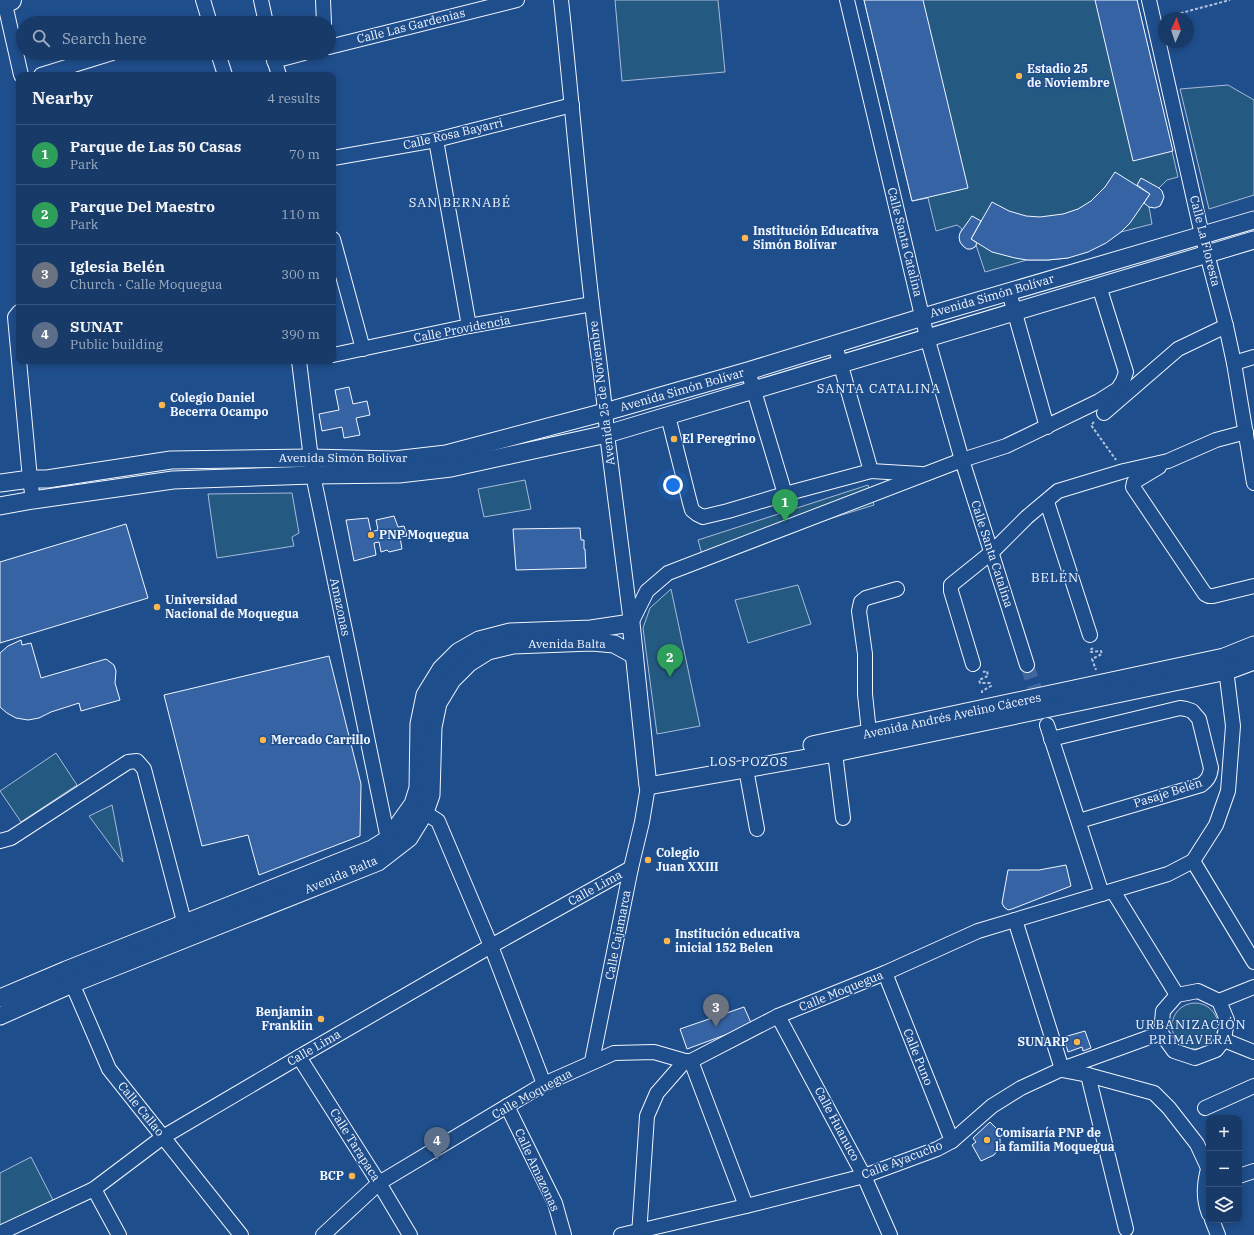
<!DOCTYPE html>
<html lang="en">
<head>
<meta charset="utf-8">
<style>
  body { margin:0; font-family:"IBM Plex Serif",serif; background:#244571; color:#f1f3f6 }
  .controls { position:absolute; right:12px; bottom:12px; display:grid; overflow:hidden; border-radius:8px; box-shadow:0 2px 6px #0003 }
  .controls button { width:36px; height:36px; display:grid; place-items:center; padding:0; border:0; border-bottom:1px solid #36547d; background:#173a69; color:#f1f3f6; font:20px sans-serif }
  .compass { position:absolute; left:1158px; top:12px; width:36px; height:36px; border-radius:50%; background:#173a69; box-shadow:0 2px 6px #0003; rotate:3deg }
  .you { position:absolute; left:673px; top:485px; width:14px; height:14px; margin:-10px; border:3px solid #fff; border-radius:50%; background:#1a73e8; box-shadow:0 0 0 6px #1a73e833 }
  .badge { display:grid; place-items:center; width:26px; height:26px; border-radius:50%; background:#90b9f0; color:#fff; font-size:13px; font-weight:700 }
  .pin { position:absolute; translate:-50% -33px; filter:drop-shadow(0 1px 2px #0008) }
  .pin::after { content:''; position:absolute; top:21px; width:14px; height:12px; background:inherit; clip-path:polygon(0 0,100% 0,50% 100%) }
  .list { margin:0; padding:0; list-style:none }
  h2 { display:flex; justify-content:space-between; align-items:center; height:52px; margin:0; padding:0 16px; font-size:17px }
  h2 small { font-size:13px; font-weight:400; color:#9eadc0 }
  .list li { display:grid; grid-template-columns:26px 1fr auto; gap:12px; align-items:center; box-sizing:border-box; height:60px; padding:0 16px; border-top:1px solid #36547d }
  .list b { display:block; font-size:15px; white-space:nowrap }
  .list p { margin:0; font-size:13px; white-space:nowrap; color:#9eadc0 }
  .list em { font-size:13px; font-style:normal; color:#9eadc0 }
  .icon { flex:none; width:22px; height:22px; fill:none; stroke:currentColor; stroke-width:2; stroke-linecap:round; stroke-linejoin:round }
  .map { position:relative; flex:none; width:1254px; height:1235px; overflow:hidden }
  .search { position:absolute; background:#173a69; box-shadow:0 2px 6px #0003; left:16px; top:16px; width:320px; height:44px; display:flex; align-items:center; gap:10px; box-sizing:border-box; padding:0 14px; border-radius:22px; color:#9eadc0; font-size:15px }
  .panel { position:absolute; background:#173a69; box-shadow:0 2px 6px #0003; left:16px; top:72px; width:320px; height:292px; border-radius:8px }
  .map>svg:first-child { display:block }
</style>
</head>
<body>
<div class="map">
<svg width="1254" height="1235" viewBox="0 0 1254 1235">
  <rect width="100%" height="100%" fill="#1f4e8c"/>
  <!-- green -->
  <g fill="#245a82" stroke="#a8bbd7">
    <path d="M615,0H718L725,72L622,81Z"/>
    <path d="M864,0H1137L1178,177L1167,180L1159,188C1163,194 1165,199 1160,206L1149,207L1152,224L1121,232L1068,258L1048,260H1027L985,272L976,245L971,249C960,248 957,238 962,229L957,225L936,231L928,198L912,201Z"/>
    <path d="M1228,85L1254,100V195L1209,209L1180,89Z"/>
    <path d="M525,480L531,509L484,517L478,489Z"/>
    <path d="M868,485L874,505L703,558L698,540Z"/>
    <path d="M292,493L299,533L292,537L294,546L217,558L208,494Z"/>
    <path d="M798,585L811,624L748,643L735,600Z"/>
    <path d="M671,589L700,726L657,734L643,628L650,608Z"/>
    <path d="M56,753L77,785L21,822L0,791Z"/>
    <path d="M112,805L123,862L89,816Z"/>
    <circle cx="1195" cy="1026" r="23"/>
    <path d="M31,1157L54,1202L0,1230V1173Z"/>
  </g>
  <!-- building -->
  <g fill="#3563a3" stroke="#f2f6ff">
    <path d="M864,0H923L968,188L912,201Z"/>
    <path d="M1095,0H1137L1173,151L1133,161Z"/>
    <path d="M1115,172L1150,194L1130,223L1121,232L1106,243L1088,252L1068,258L1048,260H1027L1015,258L992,252L971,239L992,202L1009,211L1026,216L1040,217L1063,214L1078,209L1091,201L1105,187Z"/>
    <path d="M1141,178L1159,188L1162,191L1164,197L1162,202L1160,206L1155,208L1149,207L1144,203L1150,194L1137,185Z"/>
    <path d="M972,216L981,221L971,239L977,243L975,247L971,249H967L963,246L960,242L959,237L960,233Z"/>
    <path d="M349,387L353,404L367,401L370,415L356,418L360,435L344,438L342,427L322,431L319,414L339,410L335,390Z"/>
    <path d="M394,516L398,527L404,526L407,536L400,537L402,549L389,552L387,550L381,552L379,542L374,543L376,555L354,561L346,520L368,518L371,532L378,530L376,520Z"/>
    <path d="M126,524L148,598L0,643V562Z"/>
    <path d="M580,528L581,540H584V549H585L586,568L516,570L513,529Z"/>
    <path d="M21,640L22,645L31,643L41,678L106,659L114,665L116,671L115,683L120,700L81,711L79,703L51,712L39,718L28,720L16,718L7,713L0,707V653L8,646Z"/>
    <path d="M329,656L361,784L360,836L259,875L248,835L202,846L164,695Z"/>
    <path d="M1066,865L1071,886L1012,909L1008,910L1004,907L1002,903L1008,870H1039Z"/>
    <path d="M744,1007L752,1025L687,1049L680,1029Z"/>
    <path d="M1085,1031L1091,1048L1083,1051L1082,1047L1068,1052L1064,1037Z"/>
    <path d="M990,1122L998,1130L1000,1137V1147L994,1155L981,1161L972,1145L976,1142L973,1138Z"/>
  </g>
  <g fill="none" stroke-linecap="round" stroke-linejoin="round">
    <!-- minor-tunnel -->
    <path stroke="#3f679d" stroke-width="14" stroke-dasharray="14 7" stroke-linecap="butt" d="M1027,665L1047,725"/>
    <defs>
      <g id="minor">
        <path d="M4,0L21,75"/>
        <path d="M203,0L210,23"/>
        <path d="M261,0L266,23"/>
        <path d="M323,0L324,23"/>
        <path d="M561,0C572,101 580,203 592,304C597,347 604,390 607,434L631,623"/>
        <path d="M847,0L927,337L962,460L1027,665"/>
        <path d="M1149,0L1202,235L1226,326L1234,363L1254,483"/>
        <path d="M329,47L517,0"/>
        <path d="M218,53L225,75"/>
        <path d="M272,53L279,75"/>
        <path d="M274,61L304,53"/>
        <path d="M41,75L112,53"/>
        <path d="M436,140L469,326"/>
        <path d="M333,158L436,140L572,105"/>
        <path d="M333,239L363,349"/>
        <path d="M1009,292L1047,427"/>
        <path d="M19,312L15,317L30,479L33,500"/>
        <path d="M333,355L469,326L592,304"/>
        <path d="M299,361L313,475L388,839L392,846"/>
        <path d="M1234,363L1254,357"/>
        <path d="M1104,413L1178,349L1226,326"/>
        <path d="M668,416L690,503L692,510L697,514L703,517L728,511L785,494L748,371"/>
        <path d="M1159,467L1134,482L1133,487L1205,594L1209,596H1213L1254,586"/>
        <path d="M871,471L921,474"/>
        <path d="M785,494L871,471L835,345"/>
        <path d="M1047,502L1090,635"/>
        <path d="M631,623L647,591L668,573L962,460L1006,446L1099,401L1118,389L1123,381L1126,372L1099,286"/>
        <path d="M973,664L951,591V585L992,552L1027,517L1058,491L1124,471L1168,461L1216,440L1246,432"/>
        <path d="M1047,725L1102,894"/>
        <path d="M1051,739L1180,708L1186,709L1192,711L1199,719L1211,768C1210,776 1208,780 1201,785L1079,821"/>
        <path d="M870,742L865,694V654L859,611L861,602L866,598L897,589"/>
        <path d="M835,753L843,818"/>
        <path d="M746,769L757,829"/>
        <path d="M416,807L438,821L491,946L544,1084"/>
        <path d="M0,841L11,838L128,762L137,761L144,769L187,933"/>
        <path d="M1193,861L1254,962"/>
        <path d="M1113,891L1177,995"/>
        <path d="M1015,920L1062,1069"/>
        <path d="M885,973L952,1141"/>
        <path d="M68,974L109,1069L241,1235"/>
        <path d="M1198,991L1219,1001L1227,1020L1224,1040L1216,1050L1195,1058L1174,1051L1161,1033L1163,1011L1177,995Z"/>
        <path d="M1219,1001L1254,987"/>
        <path d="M778,1016L864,1176L890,1235"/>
        <path d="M1224,1040L1254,1052"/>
        <path d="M299,1057L379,1183L410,1235"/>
        <path d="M592,1061L631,868L642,822L648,786"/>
        <path d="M691,1061L746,1206"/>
        <path d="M1062,1070L1088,1075L1154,1093L1169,1108L1197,1144L1209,1170"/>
        <path d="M1088,1075L1126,1229"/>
        <path d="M507,1106L555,1203L564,1235"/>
        <path d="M1205,1108L1254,1086"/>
        <path d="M1208,1169C1204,1185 1203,1198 1209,1214"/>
        <path d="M1239,1176L1254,1171"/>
        <path d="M94,1189L119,1235"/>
        <path d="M1212,1220L1218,1235"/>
        <path d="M0,1233L94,1189L163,1137L299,1057L491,946L631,868"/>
        <path d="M323,1235L379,1183L544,1084L614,1053L654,1052L685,1061H691L778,1016L885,973L978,931L1168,874L1193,861L1216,825L1228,791L1233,726L1225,661"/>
        <path d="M621,1235L746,1206L864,1176L937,1149L952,1141L992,1106L1021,1088L1062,1069L1161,1033"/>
        <path d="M639,1235L647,1116L657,1093L685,1061"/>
      </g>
      <g id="major">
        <path d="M0,483L30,479H47L171,460L311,458L394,460L446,454L605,412L748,371L923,317L1254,220"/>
        <path d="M0,506L33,500L173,480L313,475L399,474L451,468L607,434L1254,240"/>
        <path d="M812,745L1224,657L1254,645"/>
        <path d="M0,998L66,970L372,849L388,839L413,804L418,788L419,724L425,695L441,669L458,652L479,640L510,632L591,629L631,623L648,786L835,753L1227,671L1254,661"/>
        <path d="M0,1016L72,984L378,862L409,838L425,812L431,795L433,727L438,703L452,680L469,663L488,651L513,645L592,642L614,644L634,655"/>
      </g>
      <path id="highway" d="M0,3L11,0"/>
    </defs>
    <!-- minor casing -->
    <use href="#minor" stroke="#f2f6ff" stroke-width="16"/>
    <!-- major casing -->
    <use href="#major" stroke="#f2f6ff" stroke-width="19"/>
    <!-- highway casing -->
    <use href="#highway" stroke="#f2f6ff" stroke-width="22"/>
    <!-- path -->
    <g stroke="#b3c4dc" stroke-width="2" stroke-dasharray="3 2" stroke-linecap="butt">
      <path d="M1166,17L1230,0"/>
      <path d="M1094,422L1091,425L1116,460"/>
      <path d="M1093,648L1090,650L1091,652L1101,651L1102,654L1092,659L1096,670"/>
      <path d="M982,693V691L991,686L990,683H980L979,680L988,676L987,671L983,672"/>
    </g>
    <!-- minor -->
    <use href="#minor" stroke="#1f4e8c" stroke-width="14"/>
    <!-- major -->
    <use href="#major" stroke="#1f4e8c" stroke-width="17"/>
    <!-- highway -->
    <use href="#highway" stroke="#1f4e8c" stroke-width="20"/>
  </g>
  <!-- markers -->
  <g fill="#ffb74d" stroke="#1f4e8c" stroke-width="1.5">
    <circle cx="1019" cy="76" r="4"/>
    <circle cx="745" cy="238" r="4"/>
    <circle cx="162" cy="405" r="4"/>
    <circle cx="674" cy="439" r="4"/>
    <circle cx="371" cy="535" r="4"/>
    <circle cx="157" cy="607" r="4"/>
    <circle cx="263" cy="740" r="4"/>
    <circle cx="648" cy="860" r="4"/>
    <circle cx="667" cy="941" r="4"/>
    <circle cx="321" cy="1019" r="4"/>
    <circle cx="1077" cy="1042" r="4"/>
    <circle cx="987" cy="1140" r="4"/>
    <circle cx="352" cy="1176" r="4"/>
  </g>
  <g text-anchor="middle" stroke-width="3" stroke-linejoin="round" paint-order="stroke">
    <!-- street labels -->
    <g font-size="12" fill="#f2f6ff" stroke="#1f4e8c">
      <text transform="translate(411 26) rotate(-14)" y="4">Calle Las Gardenias</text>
      <text transform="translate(453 134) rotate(-13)" y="4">Calle Rosa Bayarri</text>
      <text transform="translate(1205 241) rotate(76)" y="4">Calle La Floresta</text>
      <text transform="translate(905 242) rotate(76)" y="4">Calle Santa Catalina</text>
      <text transform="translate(992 296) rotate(-16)" y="4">Avenida Simón Bolívar</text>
      <text transform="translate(462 329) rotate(-11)" y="4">Calle Providencia</text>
      <text transform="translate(682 390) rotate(-16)" y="4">Avenida Simón Bolívar</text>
      <text transform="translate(602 393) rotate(-97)" y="4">Avenida 25 de Noviembre</text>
      <text x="343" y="462">Avenida Simón Bolívar</text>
      <text transform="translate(992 554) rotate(72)" y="4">Calle Santa Catalina</text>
      <text transform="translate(340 607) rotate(78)" y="4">Amazonas</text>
      <text x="567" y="648">Avenida Balta</text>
      <text transform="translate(952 716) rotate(-12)" y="4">Avenida Andrés Avelino Cáceres</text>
      <text transform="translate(1168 793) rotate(-18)" y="4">Pasaje Belén</text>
      <text transform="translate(341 875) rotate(-23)" y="4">Avenida Balta</text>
      <text transform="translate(595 888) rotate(-29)" y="4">Calle Lima</text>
      <text transform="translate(618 935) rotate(-79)" y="4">Calle Cajamarca</text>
      <text transform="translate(841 991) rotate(-22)" y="4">Calle Moquegua</text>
      <text transform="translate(314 1048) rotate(-30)" y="4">Calle Lima</text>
      <text transform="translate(918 1057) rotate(68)" y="4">Calle Puno</text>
      <text transform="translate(532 1094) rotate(-29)" y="4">Calle Moquegua</text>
      <text transform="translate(141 1109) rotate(51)" y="4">Calle Callao</text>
      <text transform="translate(837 1124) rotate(62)" y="4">Calle Huanuco</text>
      <text transform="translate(355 1145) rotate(58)" y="4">Calle Tarapaca</text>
      <text transform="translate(902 1160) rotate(-21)" y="4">Calle Ayacucho</text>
      <text transform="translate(537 1170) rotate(65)" y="4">Calle Amazonas</text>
    </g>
    <!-- poi labels -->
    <g font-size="12" font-weight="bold" fill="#f2f6ff" stroke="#1f4e8c" text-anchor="start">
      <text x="1027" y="73">Estadio 25<tspan x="1027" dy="14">de Noviembre</tspan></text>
      <text x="753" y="235">Institución Educativa<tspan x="753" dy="14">Simón Bolívar</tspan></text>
      <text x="170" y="402">Colegio Daniel<tspan x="170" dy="14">Becerra Ocampo</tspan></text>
      <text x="682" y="443">El Peregrino</text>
      <text x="379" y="539">PNP Moquegua</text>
      <text x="165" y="604">Universidad<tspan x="165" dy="14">Nacional de Moquegua</tspan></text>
      <text x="271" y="744">Mercado Carrillo</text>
      <text x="656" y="857">Colegio<tspan x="656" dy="14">Juan XXIII</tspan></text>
      <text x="675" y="938">Institución educativa<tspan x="675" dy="14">inicial 152 Belen</tspan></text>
      <text x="313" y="1016" text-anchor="end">Benjamin<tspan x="313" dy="14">Franklin</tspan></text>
      <text x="1069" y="1046" text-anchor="end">SUNARP</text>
      <text x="995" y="1137">Comisaría PNP de<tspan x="995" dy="14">la familia Moquegua</tspan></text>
      <text x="344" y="1180" text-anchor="end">BCP</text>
    </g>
    <!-- neighbourhood labels -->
    <g font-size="13" letter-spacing="1" fill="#f2f6ff" stroke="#1f4e8c">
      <text x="460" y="207">SAN BERNABÉ</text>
      <text x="879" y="393">SANTA CATALINA</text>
      <text x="1055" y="582">BELÉN</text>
      <text x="749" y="766">LOS POZOS</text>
      <text x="1191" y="1029">URBANIZACIÓN<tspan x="1191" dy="15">PRIMAVERA</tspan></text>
    </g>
  </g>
</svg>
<div class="controls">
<button>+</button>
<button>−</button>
<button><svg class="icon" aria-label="layers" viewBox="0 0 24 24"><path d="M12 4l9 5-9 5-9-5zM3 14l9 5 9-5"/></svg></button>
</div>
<svg class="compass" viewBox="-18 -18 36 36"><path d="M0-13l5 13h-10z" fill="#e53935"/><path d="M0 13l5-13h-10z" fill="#9eadc0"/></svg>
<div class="you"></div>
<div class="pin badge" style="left:785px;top:522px;background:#2e9e5b">1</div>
<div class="pin badge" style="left:670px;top:677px;background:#2e9e5b">2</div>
<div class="pin badge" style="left:716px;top:1027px;background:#6b7280">3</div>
<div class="pin badge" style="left:437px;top:1160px;background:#5c6f8a">4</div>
<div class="search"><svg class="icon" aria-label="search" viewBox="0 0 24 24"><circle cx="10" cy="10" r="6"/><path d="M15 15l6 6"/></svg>Search here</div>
<section class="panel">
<h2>Nearby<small>4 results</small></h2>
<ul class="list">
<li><span class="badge" style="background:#2e9e5b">1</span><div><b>Parque de Las 50 Casas</b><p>Park</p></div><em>70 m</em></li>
<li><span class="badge" style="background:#2e9e5b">2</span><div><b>Parque Del Maestro</b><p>Park</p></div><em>110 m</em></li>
<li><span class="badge" style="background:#6b7280">3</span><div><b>Iglesia Belén</b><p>Church · Calle Moquegua</p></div><em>300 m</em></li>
<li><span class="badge" style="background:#5c6f8a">4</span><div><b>SUNAT</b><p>Public building</p></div><em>390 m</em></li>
</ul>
</section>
</div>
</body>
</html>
